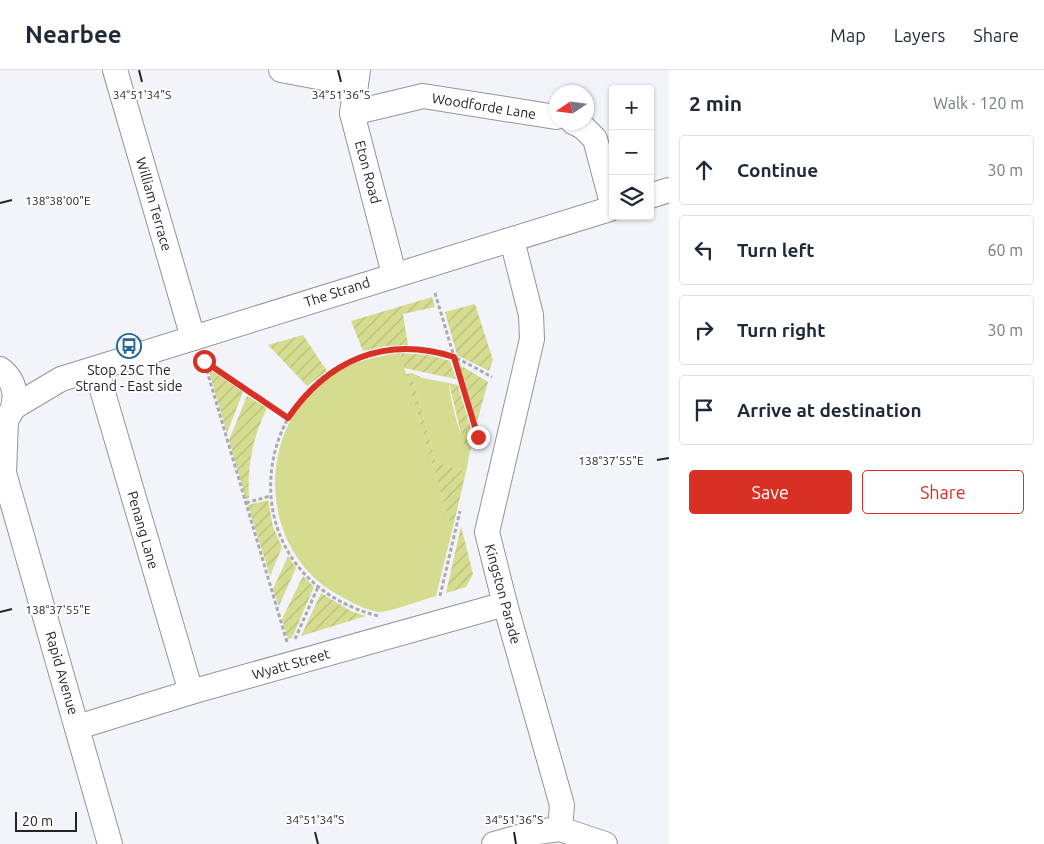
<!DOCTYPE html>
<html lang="en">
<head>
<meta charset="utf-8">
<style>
  body { margin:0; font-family:Ubuntu,sans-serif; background:#f6f6f7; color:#1f2937 }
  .controls { position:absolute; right:15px; top:15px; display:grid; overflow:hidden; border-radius:5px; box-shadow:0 1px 4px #0004 }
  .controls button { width:45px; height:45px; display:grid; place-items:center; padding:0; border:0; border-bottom:1px solid #e0e1e3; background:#fff; color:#1f2937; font:25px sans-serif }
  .compass { position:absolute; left:549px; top:15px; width:45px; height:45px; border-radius:50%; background:#fff; box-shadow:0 1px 4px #0004; rotate:257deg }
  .scale { position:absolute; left:15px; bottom:12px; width:62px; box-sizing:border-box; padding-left:5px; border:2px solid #242426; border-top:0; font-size:14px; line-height:18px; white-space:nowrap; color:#242426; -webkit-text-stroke:4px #fff; paint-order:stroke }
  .stop { position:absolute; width:15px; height:15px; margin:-11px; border:4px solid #d93025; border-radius:50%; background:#fff }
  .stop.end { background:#d93025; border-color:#fff; box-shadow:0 1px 5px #0008 }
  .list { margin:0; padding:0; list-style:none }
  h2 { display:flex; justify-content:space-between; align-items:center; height:65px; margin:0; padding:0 20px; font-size:21px }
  h2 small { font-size:16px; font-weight:400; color:#747a83 }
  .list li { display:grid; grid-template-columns:32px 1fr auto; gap:15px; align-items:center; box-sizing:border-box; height:70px; margin:0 10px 10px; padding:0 10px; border:1px solid #e0e1e3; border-radius:5px }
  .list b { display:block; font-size:19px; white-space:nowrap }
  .list em { font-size:16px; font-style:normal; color:#747a83 }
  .actions { display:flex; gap:10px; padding:15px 20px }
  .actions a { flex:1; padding:11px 0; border:1px solid #d93025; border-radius:5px; text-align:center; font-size:18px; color:#d93025 }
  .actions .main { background:#d93025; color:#fff }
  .icon { flex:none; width:28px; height:28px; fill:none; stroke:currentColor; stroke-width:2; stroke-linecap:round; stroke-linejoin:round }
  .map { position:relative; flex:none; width:669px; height:774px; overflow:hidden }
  header { display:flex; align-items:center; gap:30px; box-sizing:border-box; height:70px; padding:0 25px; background:#fff; border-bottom:1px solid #e0e1e3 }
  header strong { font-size:24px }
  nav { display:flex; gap:28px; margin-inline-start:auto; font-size:18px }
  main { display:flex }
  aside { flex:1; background:#fff }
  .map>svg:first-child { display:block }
</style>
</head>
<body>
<header>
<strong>Nearbee</strong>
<nav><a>Map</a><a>Layers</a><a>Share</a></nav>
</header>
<main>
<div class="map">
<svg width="669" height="774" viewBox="0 0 669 774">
  <defs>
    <pattern id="garden-furrows" width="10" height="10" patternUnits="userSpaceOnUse" patternTransform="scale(1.25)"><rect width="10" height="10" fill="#d5dc90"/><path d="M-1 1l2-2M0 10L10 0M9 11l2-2" fill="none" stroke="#b7bd7c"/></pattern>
  </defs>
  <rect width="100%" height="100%" fill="#f2f4f9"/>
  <!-- park -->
  <g fill="#d5dc90">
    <path d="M400,283L452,461L436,526C425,529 387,543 378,542C362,539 347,530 333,522C257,475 256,357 329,307C351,292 375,286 400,283Z"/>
    <path d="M412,306L449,313C449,326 461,373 470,381L466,402L436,392Z"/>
  </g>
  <!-- garden -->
  <g fill="url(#garden-furrows)">
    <path d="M432,227L435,237L403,244L408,275L386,276L363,281L351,251Z"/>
    <path d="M475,234L493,290L489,301L457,285L445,242Z"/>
    <path d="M303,265L327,301L307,316L268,275Z"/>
    <path d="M400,283L429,285L450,291L456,309L404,298Z"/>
    <path d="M460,295L488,312L477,352Z"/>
    <path d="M208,298L243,322L227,363Z"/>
    <path d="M412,303L423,308L412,306L436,392L466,402L452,461L406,304Z"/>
    <path d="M449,313L458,315L474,369L470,381L463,372Z"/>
    <path d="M247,326L267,338C253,367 247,396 249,428L246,429L229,370Z"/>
    <path d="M268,430L273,457L282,477L270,506L248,435Z"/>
    <path d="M461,456L473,504L466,517L446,523Z"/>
    <path d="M288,486L296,498L279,536L273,519Z"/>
    <path d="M303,506L314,517L292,568L288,569L282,549Z"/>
    <path d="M321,523L351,541L366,546L301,566Z"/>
  </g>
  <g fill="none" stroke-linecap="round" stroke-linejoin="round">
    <defs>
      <g id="minor">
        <path d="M115,0L193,268"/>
        <path d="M281,0L355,14"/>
        <path d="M358,0L352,43L394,204"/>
        <path d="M352,43L423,26L556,47"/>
        <path d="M573,52L583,57L595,69L613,137"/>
        <path d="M650,126L669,120"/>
        <path d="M512,170L531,245L532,269L487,462L505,534L562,735L560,759"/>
        <path d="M0,299C20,313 19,341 0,355"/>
        <path d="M96,299L191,622"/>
        <path d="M14,337L61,309L613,138"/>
        <path d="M0,398L4,403L110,774"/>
        <path d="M4,403L6,351"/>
        <path d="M78,657L191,622L505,534"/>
        <path d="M494,774L537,762L560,759L605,774"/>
      </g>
    </defs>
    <!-- minor casing -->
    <use href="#minor" stroke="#939599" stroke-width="26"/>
    <!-- path -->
    <g stroke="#aaabaf" stroke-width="3" stroke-dasharray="4 2.5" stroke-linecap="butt">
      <path d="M435,223L478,367"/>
      <path d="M246,433L270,426"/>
      <path d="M440,526L460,441"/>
      <path d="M378,546C204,500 256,259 430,280C452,283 473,297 492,307"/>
      <path d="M295,569L318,517"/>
      <path d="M287,572L204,291L288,348"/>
    </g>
    <!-- minor -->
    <use href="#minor" stroke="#fff" stroke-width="24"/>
  </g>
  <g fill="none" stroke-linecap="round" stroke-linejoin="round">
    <!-- route -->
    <path stroke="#d93025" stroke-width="6" d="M204,291L288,348C328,290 385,265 454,287L478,367"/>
  </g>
  <!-- ticks -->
  <path fill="none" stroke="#242426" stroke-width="2" d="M139,0L142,12M338,0L341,12M0,133L12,130M657,390L669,388M0,542L12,539M315,762L318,774M514,762L516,774"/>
  <!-- icons -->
  <defs>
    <symbol id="bus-ring" viewBox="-11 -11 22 22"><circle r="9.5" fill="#fff" stroke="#23649a" stroke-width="1.5"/><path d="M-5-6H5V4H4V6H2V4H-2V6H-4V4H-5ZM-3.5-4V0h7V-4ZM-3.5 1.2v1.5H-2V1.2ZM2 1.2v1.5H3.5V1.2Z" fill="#23649a"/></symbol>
  </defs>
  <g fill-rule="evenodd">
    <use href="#bus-ring" x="115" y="262" width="28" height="28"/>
  </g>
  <g text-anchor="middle" stroke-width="4" stroke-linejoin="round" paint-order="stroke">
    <!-- street labels -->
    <g font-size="14" fill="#242426" stroke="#fff">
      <text transform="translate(484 36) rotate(9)" y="5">Woodforde Lane</text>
      <text transform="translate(368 102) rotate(75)" y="5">Eton Road</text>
      <text transform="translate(154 134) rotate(74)" y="5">William Terrace</text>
      <text transform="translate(337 222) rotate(-18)" y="5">The Strand</text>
      <text transform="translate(143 460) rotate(74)" y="5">Penang Lane</text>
      <text transform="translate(503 524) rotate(75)" y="5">Kingston Parade</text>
      <text transform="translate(291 594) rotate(-16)" y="5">Wyatt Street</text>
      <text transform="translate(62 603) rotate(74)" y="5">Rapid Avenue</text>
    </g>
    <!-- poi labels -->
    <g font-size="14" fill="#242426" stroke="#fff">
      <text x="129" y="305">Stop 25C The<tspan x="129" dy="16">Strand - East side</tspan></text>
    </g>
  </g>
  <g font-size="12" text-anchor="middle" fill="#242426" stroke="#fff" stroke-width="4" stroke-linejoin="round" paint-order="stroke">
    <text x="142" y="29">34°51'34"S</text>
    <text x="341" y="29">34°51'36"S</text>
    <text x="58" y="135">138°38'00"E</text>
    <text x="611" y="395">138°37'55"E</text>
    <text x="58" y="544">138°37'55"E</text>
    <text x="315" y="754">34°51'34"S</text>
    <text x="514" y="754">34°51'36"S</text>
  </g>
</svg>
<div class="controls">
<button>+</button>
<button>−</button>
<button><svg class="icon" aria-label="layers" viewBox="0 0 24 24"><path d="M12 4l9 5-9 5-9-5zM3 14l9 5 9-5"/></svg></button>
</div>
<svg class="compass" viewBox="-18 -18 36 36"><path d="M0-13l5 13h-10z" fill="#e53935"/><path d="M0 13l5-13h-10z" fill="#747a83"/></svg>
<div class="scale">20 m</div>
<div class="stop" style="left:204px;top:291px"></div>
<div class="stop end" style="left:478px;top:367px"></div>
</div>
<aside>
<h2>2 min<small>Walk · 120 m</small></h2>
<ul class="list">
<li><svg class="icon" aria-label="ahead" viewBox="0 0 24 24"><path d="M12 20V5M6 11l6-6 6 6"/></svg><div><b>Continue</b></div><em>30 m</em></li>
<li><svg class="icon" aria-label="left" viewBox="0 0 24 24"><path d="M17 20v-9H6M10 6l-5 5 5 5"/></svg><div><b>Turn left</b></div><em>60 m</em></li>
<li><svg class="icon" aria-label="right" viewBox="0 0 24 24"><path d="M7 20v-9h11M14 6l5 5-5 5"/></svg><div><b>Turn right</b></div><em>30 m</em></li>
<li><svg class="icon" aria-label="arrive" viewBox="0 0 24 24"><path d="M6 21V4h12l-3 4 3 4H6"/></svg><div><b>Arrive at destination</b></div></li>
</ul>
<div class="actions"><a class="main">Save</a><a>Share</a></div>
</aside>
</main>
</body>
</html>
